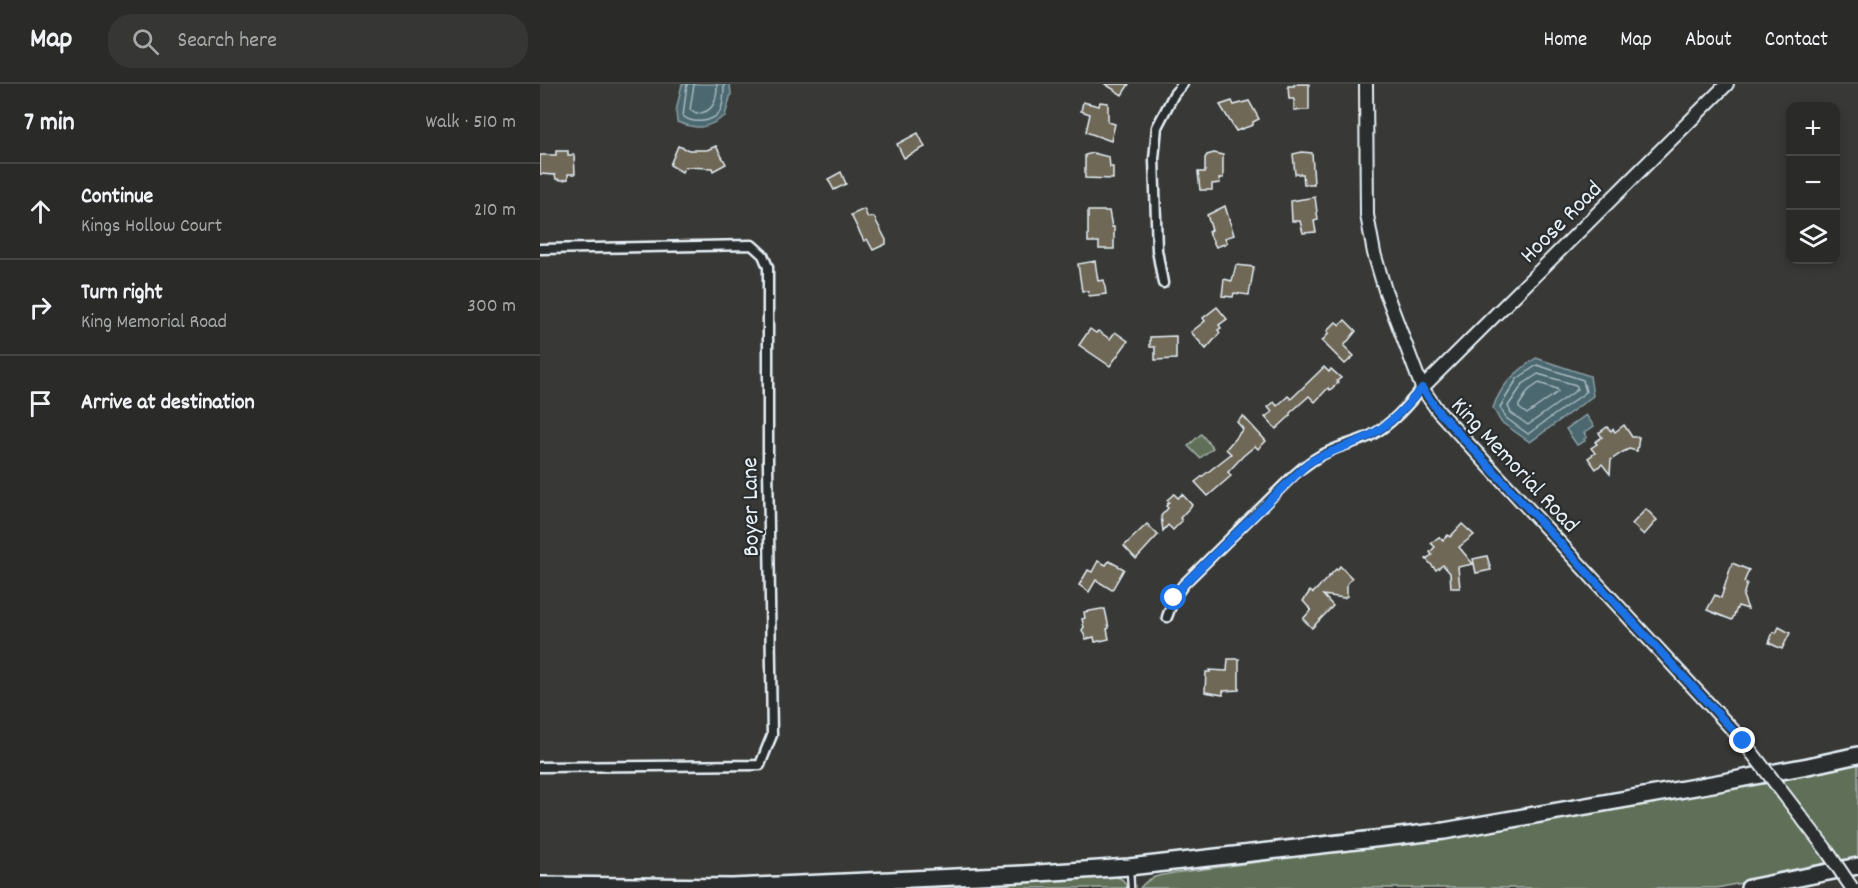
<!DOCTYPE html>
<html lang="en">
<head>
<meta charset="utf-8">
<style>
  body { margin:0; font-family:Dekko,sans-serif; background:#363734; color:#f1f3f6 }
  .controls { position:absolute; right:18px; top:18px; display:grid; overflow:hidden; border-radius:12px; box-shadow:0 3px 9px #0003 }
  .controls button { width:54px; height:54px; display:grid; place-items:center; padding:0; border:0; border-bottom:2px solid #464745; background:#2a2b28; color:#f1f3f6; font:30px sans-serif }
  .stop { position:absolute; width:18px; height:18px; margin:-14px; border:4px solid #1a73e8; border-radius:50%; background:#fff }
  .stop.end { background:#1a73e8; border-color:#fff; box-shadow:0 2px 6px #0008 }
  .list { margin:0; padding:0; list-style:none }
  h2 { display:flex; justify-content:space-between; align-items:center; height:78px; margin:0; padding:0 24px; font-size:26px }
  h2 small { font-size:20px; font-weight:400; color:#a5a7a8 }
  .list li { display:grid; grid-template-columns:39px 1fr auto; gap:18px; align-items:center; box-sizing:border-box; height:96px; padding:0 24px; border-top:2px solid #464745 }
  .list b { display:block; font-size:22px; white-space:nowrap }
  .list p { margin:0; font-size:20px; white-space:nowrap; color:#a5a7a8 }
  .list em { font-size:20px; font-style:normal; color:#a5a7a8 }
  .icon { flex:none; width:33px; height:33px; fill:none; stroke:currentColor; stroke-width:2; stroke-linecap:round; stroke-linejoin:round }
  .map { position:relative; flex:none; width:1318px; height:804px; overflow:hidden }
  header { display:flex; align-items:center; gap:36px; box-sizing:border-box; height:84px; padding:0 30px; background:#2a2b28; border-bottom:2px solid #464745 }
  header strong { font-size:28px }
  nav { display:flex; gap:33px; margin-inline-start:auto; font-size:21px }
  .search { width:420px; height:54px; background:#363734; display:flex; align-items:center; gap:15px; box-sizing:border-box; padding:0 21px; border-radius:24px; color:#a5a7a8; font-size:22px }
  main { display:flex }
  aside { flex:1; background:#2a2b28 }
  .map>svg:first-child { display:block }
</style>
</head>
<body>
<header>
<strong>Map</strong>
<div class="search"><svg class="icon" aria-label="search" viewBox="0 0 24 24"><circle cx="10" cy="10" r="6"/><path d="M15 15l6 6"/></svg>Search here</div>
<nav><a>Home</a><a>Map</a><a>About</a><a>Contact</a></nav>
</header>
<main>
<aside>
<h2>7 min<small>Walk · 510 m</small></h2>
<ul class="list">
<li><svg class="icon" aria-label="ahead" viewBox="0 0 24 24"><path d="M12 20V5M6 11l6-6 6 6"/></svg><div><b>Continue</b><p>Kings Hollow Court</p></div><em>210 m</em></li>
<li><svg class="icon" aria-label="right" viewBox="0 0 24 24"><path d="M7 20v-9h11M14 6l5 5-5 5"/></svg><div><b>Turn right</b><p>King Memorial Road</p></div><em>300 m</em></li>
<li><svg class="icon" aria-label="arrive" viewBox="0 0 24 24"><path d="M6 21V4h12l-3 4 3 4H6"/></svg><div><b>Arrive at destination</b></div></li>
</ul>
</aside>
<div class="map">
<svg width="1318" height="804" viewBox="0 0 1318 804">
  <rect width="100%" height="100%" fill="#383936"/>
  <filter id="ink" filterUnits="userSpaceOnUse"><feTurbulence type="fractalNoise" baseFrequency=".0167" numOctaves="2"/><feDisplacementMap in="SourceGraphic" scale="12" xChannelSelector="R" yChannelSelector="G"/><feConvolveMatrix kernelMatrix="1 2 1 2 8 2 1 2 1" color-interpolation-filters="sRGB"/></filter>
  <g filter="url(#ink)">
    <!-- green -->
    <g fill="#607058" stroke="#a4b0a8" stroke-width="1.5">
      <path d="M661,350L673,364L660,374L648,362Z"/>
      <path d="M1318,679V775L1177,804H600C609,792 621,791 634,789C796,768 957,747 1117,719C1184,708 1251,693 1318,679Z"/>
      <path d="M571,792C579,793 585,795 587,804H374Z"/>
    </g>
    <!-- water -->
    <g fill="#4b686f" stroke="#8a9fa6" stroke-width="1.5">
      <path d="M142,0H190L191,10L185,32C166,45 159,46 137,38L136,27Z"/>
      <path d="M996,274L1050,292L1053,312L990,358L961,338L953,324C961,300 976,288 996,274Z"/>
      <path d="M1046,331L1054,342L1044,349L1047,353L1044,355L1045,357L1037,361L1026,345Z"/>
    </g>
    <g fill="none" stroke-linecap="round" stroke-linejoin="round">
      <!-- shore -->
      <g stroke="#a9bac1" stroke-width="1.5">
        <path d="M147,0L143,32C152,40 170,39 179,29C184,22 184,8 184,0"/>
        <path d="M154,0L150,26L156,30C174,28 177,17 177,0"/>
        <path d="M997,281L1043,296L1046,308L988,350L966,334L960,323L977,295Z"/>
        <path d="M998,290L1036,301L1038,305L988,341L971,329L968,322L983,300Z"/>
        <path d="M999,299L1017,305L1018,308L987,330L979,324V321L989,306Z"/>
      </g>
    </g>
    <!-- building -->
    <g fill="#6f6757" stroke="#e8f1f8" stroke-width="1.5">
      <path d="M565,0H589L582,11Z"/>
      <path d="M754,0H769V26H754V15H749L748,2H754Z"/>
      <path d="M692,17L694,21L709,17L719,35L713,38V41L696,47L680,21Z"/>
      <path d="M543,18L559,22L560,18L568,19V38L575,40L571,57L546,48L550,30L541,27Z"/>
      <path d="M378,49L385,63L364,74L357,60Z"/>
      <path d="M138,62L149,66H167L176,62L186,80L173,87L172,84L145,83L142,88L130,81Z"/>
      <path d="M16,67H28V71H34L35,90H28V95L22,96L16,95L15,91L0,90V71H16Z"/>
      <path d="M762,68L772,69L774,100H764L763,90H755L753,70Z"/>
      <path d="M553,69L569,73L570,83H573V95L545,94V71Z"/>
      <path d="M674,69L683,71V94H679L680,99L672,100V106H660L658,88H665V74L667,71Z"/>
      <path d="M301,88L306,100L294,106L288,95Z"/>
      <path d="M775,113L778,136L774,137L776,148L763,149L760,137H752L751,117Z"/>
      <path d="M685,122L694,151L685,154L687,159L676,163L668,147L672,146L667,131Z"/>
      <path d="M324,125L328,134L334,133L346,156V160L333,166L327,155L324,157L311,131Z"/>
      <path d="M548,127H569L572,143H574V165H559V158H548Z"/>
      <path d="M555,177L558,197L564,196L566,210L549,212L548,207H542L538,180Z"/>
      <path d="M696,181L714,183L709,211L694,209L693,213L682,212L684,195L692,197Z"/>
      <path d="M677,223L687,235L679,241L681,244L678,246L680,249L666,265L651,248L665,237L663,234Z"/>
      <path d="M805,236L816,247L804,262L814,272L805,280L782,257L789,249L787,247L796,238L800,241Z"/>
      <path d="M550,245L556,249L558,247L570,255L575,248L588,257L570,282L539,261Z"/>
      <path d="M636,252V275L615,276V263H610V253Z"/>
      <path d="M784,283L789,288L791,285L801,294L797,297L798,299L790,306L788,304L775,318L769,312L750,329V332L736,345L725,333L732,328L728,323L734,318L737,322L748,312L751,315Z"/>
      <path d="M703,332L726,357L718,365L715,362L703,372L688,388L691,392L668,412L655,398L691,370L686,365L703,345L697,338Z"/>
      <path d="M1084,341L1092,353H1099L1097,367L1089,365L1083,368L1071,376L1070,390L1062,380L1056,385L1048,374L1055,369L1051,364L1057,360L1055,358L1062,353L1059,349L1067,343L1071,347L1073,345L1075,348Z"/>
      <path d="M634,410L638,414L642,410L652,421L640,434L642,437L633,446L628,441L623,447L621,432L628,424L626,422L629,418L627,416Z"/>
      <path d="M1106,425L1117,436L1104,451L1092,440Z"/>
      <path d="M607,440L618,451L596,475L584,462Z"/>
      <path d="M922,440L934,451L919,463L933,480L918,483L920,504H911L910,489L903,481L896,486L886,475L892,471L890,468L895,463L891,459L899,453L903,456L908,451L910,453Z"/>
      <path d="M947,472L951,486L936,489L933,475Z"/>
      <path d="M558,477L566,481L569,477L584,485L572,506L556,496L549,508L539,501L548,486L552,488Z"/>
      <path d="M1192,479L1209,486L1204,498L1207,499L1203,512L1208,525L1198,522L1192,536L1167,526L1175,511L1181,514Z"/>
      <path d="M800,482L812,494L807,500V512L804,514L783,511L793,522L772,544L763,535L771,526L763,517L770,507L773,509L796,485L797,486Z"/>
      <path d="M561,525H565L569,544L567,545L569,555L555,558L554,553L546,555L542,546L544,543L542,535L545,534L544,528Z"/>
      <path d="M1239,543L1250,549L1242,565L1229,559L1233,548L1236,549Z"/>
      <path d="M688,575H699V606L683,607V611L665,608L666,588H670L669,586L687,587Z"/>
    </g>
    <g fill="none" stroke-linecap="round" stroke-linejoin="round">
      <defs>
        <path id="lane" d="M590,786L591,804"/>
        <g id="street">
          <path d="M0,165L212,161L223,171L228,183V380L232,651L220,681L0,683"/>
          <path d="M623,199L617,166L614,75L617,43L634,10L643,0"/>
          <path d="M627,533L634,514L643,501L754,391C765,381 776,373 790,367C802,361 817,358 830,352C851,341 867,322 882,304"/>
        </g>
        <g id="secondary">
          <path d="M826,0L827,131L834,169L845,206L882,304L898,327L1203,657"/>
          <path d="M882,304L1187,0"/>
        </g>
        <g id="highway">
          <path d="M0,801L192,803L483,790L589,783L904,747L1178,699L1268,682L1318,671"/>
          <path d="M1209,804L1318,782"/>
        </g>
      </defs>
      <!-- lane casing -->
      <use href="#lane" stroke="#e8f1f8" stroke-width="9"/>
      <!-- street casing -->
      <use href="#street" stroke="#e8f1f8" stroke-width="13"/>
      <!-- secondary casing -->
      <use href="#secondary" stroke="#e8f1f8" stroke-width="16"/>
      <!-- highway casing -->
      <use href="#highway" stroke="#e8f1f8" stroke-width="20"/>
      <!-- lane -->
      <use href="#lane" stroke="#2a2d2e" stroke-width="4.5"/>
      <!-- street -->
      <use href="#street" stroke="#2a2d2e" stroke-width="8"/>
      <!-- secondary -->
      <use href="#secondary" stroke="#2a2d2e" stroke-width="12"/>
      <!-- highway -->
      <use href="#highway" stroke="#2a2d2e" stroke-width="15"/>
      <defs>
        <path id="secondary-bridge" d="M1203,657L1285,764L1312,804"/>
      </defs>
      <!-- secondary-bridge casing -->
      <use href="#secondary-bridge" stroke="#e8f1f8" stroke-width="16" stroke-linecap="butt"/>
      <!-- secondary-bridge -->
      <use href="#secondary-bridge" stroke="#2a2d2e" stroke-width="12"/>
    </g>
  </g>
  <g fill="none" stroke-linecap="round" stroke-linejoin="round" filter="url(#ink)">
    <!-- route -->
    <path stroke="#1a73e8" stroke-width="8" d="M634,514L643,501L768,379C789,367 809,362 829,352C850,341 867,322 882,304L898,327L1203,657"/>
  </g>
  <g text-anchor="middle" stroke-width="4.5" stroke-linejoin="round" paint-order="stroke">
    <!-- street labels -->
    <g font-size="24" fill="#e8f1f8" stroke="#2a2d2e">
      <text transform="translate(1020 137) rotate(-45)" y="8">Hoose Road</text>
      <text transform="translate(976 380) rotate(47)" y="8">King Memorial Road</text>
      <text transform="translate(209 423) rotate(-91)" y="8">Boyer Lane</text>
    </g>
  </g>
</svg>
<div class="controls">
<button>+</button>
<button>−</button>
<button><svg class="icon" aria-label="layers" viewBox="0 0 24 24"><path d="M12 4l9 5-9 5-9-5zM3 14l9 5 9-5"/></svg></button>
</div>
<div class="stop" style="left:634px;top:514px"></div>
<div class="stop end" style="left:1203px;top:657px"></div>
</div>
</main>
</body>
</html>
